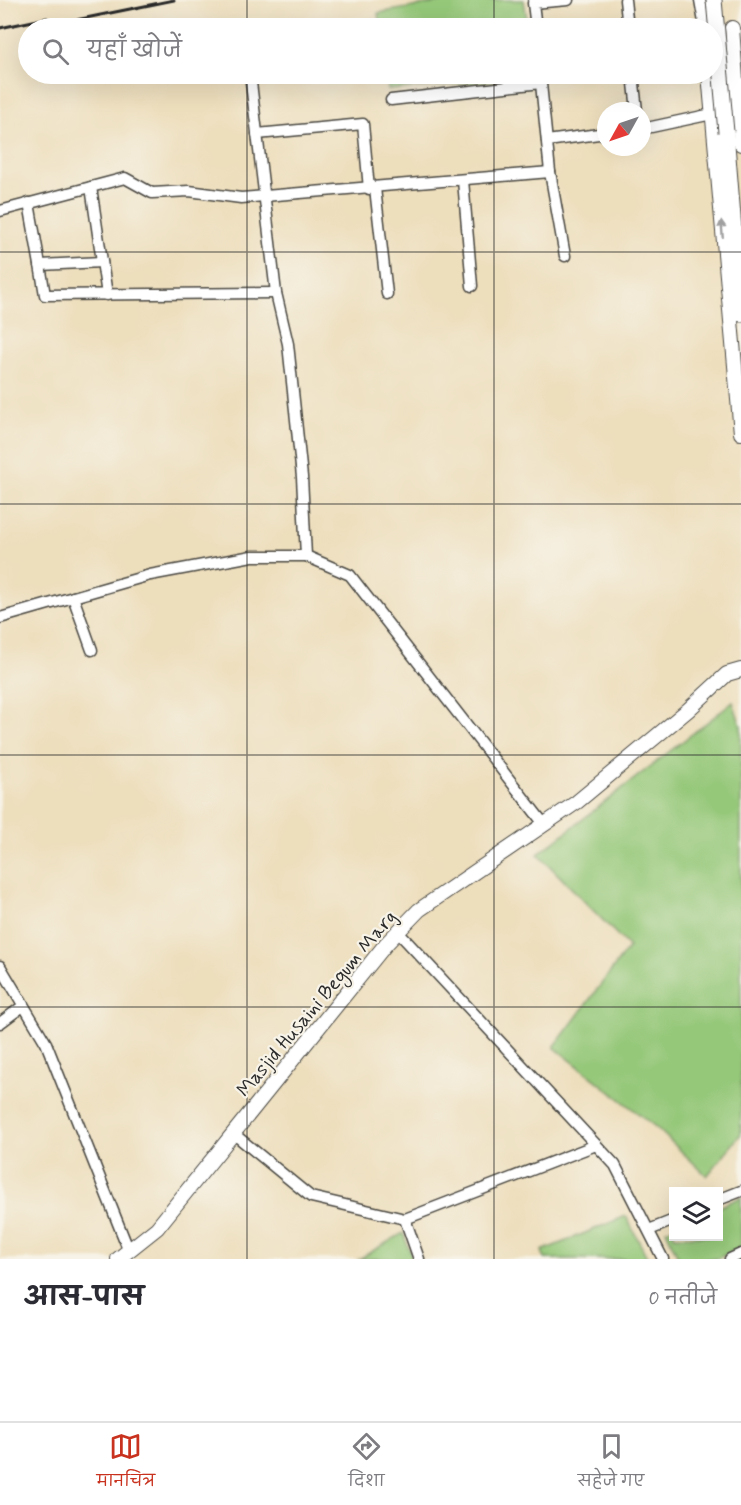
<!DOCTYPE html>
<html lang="hi">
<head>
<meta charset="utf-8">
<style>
  body { margin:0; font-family:Mynerve,"Playpen Sans Deva",sans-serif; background:#f2f2f3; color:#2b2b33 }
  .controls { position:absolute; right:18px; bottom:18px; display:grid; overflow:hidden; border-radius:0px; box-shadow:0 6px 24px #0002 }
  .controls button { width:54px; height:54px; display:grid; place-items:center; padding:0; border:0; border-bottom:2px solid #e1e1e2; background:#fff; color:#2b2b33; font:30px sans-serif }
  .compass { position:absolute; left:597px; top:102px; width:54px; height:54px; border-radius:50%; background:#fff; box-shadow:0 6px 24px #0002; rotate:230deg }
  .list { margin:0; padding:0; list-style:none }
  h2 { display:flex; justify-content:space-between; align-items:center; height:78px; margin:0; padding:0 24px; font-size:26px }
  h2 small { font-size:20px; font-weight:400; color:#7c7c81 }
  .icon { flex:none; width:33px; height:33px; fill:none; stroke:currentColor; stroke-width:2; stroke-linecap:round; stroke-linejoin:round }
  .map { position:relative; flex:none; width:741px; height:1259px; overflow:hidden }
  .search { position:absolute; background:#fff; box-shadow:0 6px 24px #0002; left:18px; right:18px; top:18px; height:66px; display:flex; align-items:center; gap:15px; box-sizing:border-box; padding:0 21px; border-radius:33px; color:#7c7c81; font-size:22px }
  .sheet { height:162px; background:#fff }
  nav { display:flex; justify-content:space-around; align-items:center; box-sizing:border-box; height:84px; border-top:2px solid #e1e1e2; background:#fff; font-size:16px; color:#7c7c81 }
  nav a { display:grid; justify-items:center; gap:3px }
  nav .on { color:#c8321e }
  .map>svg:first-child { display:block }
</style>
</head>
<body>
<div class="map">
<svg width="741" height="1259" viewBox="0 0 741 1259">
  <rect width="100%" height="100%" fill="#f7f3e8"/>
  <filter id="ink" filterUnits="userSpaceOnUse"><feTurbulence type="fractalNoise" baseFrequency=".0167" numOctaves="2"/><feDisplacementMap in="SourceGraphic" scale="12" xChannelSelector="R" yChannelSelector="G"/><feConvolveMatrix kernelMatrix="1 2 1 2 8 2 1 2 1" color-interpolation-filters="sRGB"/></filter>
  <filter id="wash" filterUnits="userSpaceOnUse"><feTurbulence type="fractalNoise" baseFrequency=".008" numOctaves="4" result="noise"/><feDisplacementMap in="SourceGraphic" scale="24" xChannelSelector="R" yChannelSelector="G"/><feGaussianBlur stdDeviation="1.35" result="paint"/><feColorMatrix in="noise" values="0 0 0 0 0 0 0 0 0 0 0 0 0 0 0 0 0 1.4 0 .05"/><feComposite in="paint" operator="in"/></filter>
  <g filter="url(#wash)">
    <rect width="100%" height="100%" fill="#eddebc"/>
    <!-- green -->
    <g fill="#95c879" stroke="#607a52" stroke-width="1.5">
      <path d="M454,0H524L528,28H380L378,13Z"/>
      <path d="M386,74H534V78L388,90Z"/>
      <path d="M733,702L741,726V1134L707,1176L658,1129L554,1047L629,947L538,854Z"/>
      <path d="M741,1197V1248L716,1259H679L666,1230L673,1227L674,1236H718L719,1207Z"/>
      <path d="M626,1216L648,1259H545L542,1251Z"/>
      <path d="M403,1233L413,1259H359Z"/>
    </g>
  </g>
  <g filter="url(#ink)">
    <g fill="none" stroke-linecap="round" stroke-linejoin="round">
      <defs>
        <g id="minor">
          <path d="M625,0L628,28"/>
          <path d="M700,0L705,28"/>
          <path d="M536,28L533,3L568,0"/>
          <path d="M250,74L276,293L288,344L302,477L306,556"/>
          <path d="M540,74L550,172L565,256"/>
          <path d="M633,74L637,111"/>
          <path d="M391,100L541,83"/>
          <path d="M642,129L712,114"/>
          <path d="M257,134L363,124L369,189"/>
          <path d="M547,141L606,133"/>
          <path d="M463,180L472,286"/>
          <path d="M91,187L107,295"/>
          <path d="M375,188L387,294"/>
          <path d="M29,203L40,265L102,262"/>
          <path d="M0,211L125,178L152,193L189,191L241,198L550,172"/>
          <path d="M40,265L45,295L276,293"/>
          <path d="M73,597L92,650"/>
          <path d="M0,618L150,575L252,556H306L350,575L544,824"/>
          <path d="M398,932L615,1165L663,1259"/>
          <path d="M0,966L46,1043L129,1251"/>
          <path d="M0,1023L23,1006"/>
          <path d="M234,1134L311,1197L405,1219L596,1145"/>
          <path d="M718,1200L741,1191"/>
          <path d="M405,1219L419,1259"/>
          <path d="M649,1230L674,1220"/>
          <path d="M730,1259L741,1254"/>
        </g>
        <g id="tertiary">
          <path d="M732,28L741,144"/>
          <path d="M709,74L741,433"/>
          <path d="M118,1259L157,1228L386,944L419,910L577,802L688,710L727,674L741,670"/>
        </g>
        <path id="secondary" d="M726,132L741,314"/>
      </defs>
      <!-- minor casing -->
      <use href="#minor" stroke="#484641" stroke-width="13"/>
      <!-- tertiary casing -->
      <use href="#tertiary" stroke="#484641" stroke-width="16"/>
      <!-- secondary casing -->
      <use href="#secondary" stroke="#484641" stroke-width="17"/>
      <!-- minor -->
      <use href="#minor" stroke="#fff" stroke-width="10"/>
      <!-- tertiary -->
      <use href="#tertiary" stroke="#fff" stroke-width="14"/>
      <!-- secondary -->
      <use href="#secondary" stroke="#fff" stroke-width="15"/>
      <!-- rail -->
      <g stroke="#2b2b2b" stroke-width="3">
        <path d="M0,28L47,18"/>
        <path d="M37,28L174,0"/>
      </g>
      <defs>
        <path id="secondary-bridge" d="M714,0L726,132"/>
      </defs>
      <!-- secondary-bridge casing -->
      <use href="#secondary-bridge" stroke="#484641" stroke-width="17" stroke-linecap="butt"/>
      <!-- secondary-bridge -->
      <use href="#secondary-bridge" stroke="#fff" stroke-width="15"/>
    </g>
    <!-- one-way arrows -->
    <defs><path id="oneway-solid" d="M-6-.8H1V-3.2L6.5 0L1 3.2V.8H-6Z" transform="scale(1.5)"/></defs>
    <use fill="#a0a0a0" href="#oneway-solid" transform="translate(722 229) rotate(-95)"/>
  </g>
  <!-- grid -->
  <path fill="none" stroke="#2b2b2b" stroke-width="1.5" stroke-opacity="0.55" d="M247,0V28M494,0V28M247,74V1259M494,74V1259M0,252H741M0,504H741M0,755H741M0,1007H741"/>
  <g text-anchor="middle" stroke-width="4.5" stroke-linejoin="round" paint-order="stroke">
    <!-- street labels -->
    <g font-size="20" fill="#2b2b2b" stroke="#f7f3e8">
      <text transform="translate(316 1003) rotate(-50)" y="7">Masjid Husaini Begum Marg</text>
    </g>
  </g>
</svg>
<div class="controls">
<button><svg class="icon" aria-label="layers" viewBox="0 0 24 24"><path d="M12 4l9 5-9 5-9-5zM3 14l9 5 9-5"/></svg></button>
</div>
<svg class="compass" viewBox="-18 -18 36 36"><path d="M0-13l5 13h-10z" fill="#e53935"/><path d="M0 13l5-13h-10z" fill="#7c7c81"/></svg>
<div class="search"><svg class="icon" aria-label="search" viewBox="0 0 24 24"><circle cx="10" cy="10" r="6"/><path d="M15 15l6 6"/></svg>यहाँ खोजें</div>
</div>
<section class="sheet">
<h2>आस-पास<small>0 नतीजे</small></h2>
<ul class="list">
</ul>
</section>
<nav>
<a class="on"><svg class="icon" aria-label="map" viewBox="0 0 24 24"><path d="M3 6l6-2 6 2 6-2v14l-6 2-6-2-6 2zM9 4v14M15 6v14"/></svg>मानचित्र</a>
<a><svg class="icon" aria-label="directions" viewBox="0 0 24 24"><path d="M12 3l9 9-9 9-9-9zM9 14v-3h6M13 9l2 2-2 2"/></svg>दिशा</a>
<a><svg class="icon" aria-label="saved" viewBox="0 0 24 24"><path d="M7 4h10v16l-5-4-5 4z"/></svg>सहेजे गए</a>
</nav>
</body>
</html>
